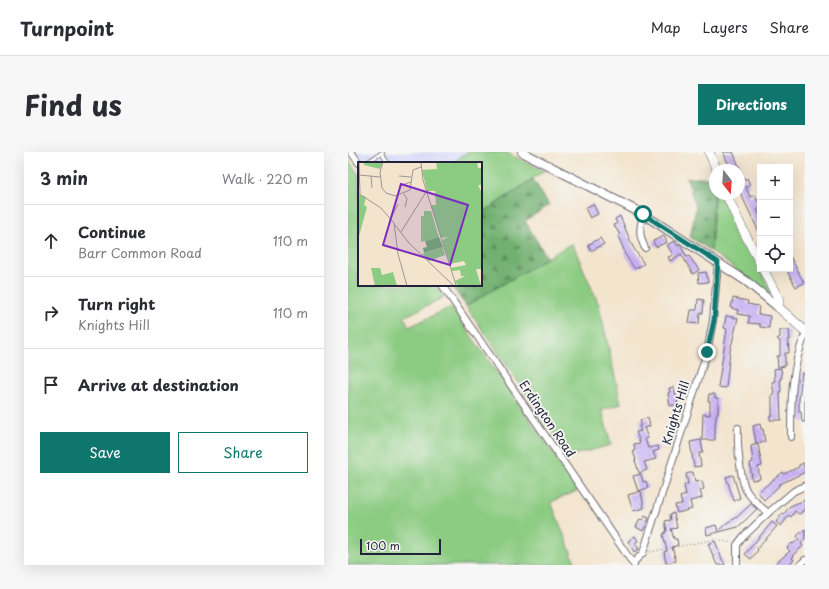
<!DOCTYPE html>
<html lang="en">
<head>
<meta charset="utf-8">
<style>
  body { margin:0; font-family:"Playpen Sans",sans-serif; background:#f7f7f7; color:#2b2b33 }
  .controls { position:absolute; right:12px; top:12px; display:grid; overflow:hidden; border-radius:0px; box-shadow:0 4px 16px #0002 }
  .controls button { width:36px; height:36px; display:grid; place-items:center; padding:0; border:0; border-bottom:1px solid #e1e1e2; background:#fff; color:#2b2b33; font:20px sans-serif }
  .compass { position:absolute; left:361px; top:12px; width:36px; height:36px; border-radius:50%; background:#fff; box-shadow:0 4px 16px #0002; rotate:163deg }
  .scale { position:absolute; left:12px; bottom:10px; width:81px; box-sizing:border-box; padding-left:4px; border:2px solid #22223b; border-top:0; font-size:11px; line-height:14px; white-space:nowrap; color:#22223b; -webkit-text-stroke:3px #f6f6f2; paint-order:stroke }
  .stop { position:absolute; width:12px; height:12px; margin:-9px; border:3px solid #0f766e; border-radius:50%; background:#fff }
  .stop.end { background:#0f766e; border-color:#fff; box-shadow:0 1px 4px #0008 }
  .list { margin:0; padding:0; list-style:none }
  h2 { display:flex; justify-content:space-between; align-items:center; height:52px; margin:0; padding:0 16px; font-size:17px }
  h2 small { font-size:13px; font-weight:400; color:#7c7c81 }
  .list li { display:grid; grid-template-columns:26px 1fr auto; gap:12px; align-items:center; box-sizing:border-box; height:72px; padding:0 16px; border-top:1px solid #e1e1e2 }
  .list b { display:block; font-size:15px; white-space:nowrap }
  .list p { margin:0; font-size:13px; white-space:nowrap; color:#7c7c81 }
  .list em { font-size:13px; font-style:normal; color:#7c7c81 }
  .actions { display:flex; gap:8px; padding:12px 16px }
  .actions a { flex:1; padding:9px 0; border:1px solid #0f766e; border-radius:0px; text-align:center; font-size:14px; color:#0f766e }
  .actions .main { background:#0f766e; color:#fff }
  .icon { flex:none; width:22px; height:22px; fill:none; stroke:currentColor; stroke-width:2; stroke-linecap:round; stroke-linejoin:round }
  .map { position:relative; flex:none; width:457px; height:413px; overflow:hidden; border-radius:0px }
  header { display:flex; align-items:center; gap:24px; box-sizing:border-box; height:56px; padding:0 20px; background:#fff; border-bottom:1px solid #e1e1e2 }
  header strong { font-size:19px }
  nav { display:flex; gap:22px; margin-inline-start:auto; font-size:14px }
  .intro { display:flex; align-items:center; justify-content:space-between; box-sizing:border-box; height:96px; padding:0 24px }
  h1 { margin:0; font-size:28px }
  .button { padding:10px 18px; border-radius:0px; background:#0f766e; color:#fff; font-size:14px; font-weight:700 }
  main { display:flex; gap:24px; padding:0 24px }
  aside { flex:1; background:#fff; border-radius:0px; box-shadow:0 4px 16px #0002 }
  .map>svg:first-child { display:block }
</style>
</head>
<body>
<header>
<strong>Turnpoint</strong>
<nav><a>Map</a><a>Layers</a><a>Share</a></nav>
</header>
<div class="intro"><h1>Find us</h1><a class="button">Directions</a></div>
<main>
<aside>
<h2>3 min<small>Walk · 220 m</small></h2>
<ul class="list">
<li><svg class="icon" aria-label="ahead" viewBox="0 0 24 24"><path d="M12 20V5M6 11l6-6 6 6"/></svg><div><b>Continue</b><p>Barr Common Road</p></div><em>110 m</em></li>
<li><svg class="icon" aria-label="right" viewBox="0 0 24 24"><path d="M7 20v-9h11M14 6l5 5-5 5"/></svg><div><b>Turn right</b><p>Knights Hill</p></div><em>110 m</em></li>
<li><svg class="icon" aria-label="arrive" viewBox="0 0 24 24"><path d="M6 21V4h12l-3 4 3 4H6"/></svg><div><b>Arrive at destination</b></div></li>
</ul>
<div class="actions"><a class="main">Save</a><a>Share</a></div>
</aside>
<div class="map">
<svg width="457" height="413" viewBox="0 0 457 413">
  <defs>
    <pattern id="forest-firs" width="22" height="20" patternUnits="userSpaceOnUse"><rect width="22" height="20" fill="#71b070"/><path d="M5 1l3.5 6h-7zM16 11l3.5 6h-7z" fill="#5c8f5d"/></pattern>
    <pattern id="building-back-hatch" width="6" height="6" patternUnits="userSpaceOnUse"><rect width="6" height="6" fill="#cab3f8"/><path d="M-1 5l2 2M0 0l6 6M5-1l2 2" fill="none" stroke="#ad9ad6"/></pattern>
  </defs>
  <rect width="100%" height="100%" fill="#f6f6f2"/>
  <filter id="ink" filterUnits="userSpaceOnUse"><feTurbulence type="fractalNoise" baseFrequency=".025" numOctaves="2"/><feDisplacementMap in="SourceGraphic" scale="8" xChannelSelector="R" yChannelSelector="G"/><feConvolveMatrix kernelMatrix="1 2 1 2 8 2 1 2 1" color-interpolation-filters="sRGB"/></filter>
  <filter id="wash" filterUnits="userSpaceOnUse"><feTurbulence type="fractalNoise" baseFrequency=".012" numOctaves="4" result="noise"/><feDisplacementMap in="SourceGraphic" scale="16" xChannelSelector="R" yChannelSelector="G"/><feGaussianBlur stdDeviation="0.9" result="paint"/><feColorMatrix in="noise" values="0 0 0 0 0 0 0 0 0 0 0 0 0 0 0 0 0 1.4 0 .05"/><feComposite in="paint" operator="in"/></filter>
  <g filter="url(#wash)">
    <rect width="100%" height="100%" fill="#f3e4cd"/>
    <!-- built -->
    <path fill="#d6d8f9" d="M8,0H119L104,11H80L75,7L69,11H16Z"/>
    <!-- grass -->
    <g fill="#8ccc82" stroke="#57775e">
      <path d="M119,0H157L196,19L133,62V11H104Z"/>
      <path d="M0,7L11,23V133H88L96,145L56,165L61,175L103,155L231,338L203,350L228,413H0Z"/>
      <path d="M367,34V42H375L379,53V57L382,58L423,140L421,142L363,99Z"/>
      <path d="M224,91L251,153L273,252L254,258L263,293L221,304L118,154Z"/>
    </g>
    <!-- forest -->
    <g fill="url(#forest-firs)" stroke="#4a6956">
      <path d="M339,26H367L363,99L342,85L348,56Z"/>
      <path d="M185,27L201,53L177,69L199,106L118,154L103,133H133V62Z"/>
    </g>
    <g id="blocks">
      <!-- building -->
      <g fill="url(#building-back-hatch)">
        <path d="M375,0H385L397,28L399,26L402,33L398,35L402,45L407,43L410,50L412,49V56L409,58L412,64V82L391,38V18H383Z"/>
        <path d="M245,52L250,62L242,66L237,56Z"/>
        <path d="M272,64L285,95L296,112L287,117L276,101L277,100L270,84L272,83L266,73L269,72L267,67Z"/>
        <path d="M316,84L319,90L308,95L305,89Z"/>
        <path d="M252,86L256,92L243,99L240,93Z"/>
        <path d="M326,89L330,94L332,93L339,105L341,104L351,118L345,122L333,102L322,109L320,105L325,103L319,93Z"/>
        <path d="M442,104L456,131L448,135L438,117H442Z"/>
        <path d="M358,120L360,130L351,131L350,121Z"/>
        <path d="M385,146L400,149L399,152L411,154L410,162L422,164L421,176L412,175V172L400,171L402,164L389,162L390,158L383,156Z"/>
        <path d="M350,147L356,148L355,161H352L351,172L341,171L343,158H349Z"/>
        <path d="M378,164L390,166L382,199L378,236L370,235L379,177L376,176Z"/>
        <path d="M432,178H441L442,188H440L441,201H437V214L430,215L429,204H432V189L429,187L432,185Z"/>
        <path d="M433,216L434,226H432L433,239L432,240L433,268H422V263H424V242H426L424,230L427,229L426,217Z"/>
        <path d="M454,221H457V270H454L453,260H451V248Z"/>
        <path d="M326,235L330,252L322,254L320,241L322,240L321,236Z"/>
        <path d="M361,242H367V246H370V261H369L367,272V288H354L355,262L362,263V249H360Z"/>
        <path d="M300,266L302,274L296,276L300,286L297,287L300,296L310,294L311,298L305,300L308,307L296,310L299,318L291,321L287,308H288L285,299L287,298L286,292L292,291L288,280L293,279L291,274L293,273L292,268Z"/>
        <path d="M412,272L413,277H415L417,290L408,291L405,274Z"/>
        <path d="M353,288L355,301H351L353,314L346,315L342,290Z"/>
        <path d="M410,292L414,314L410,315L412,327L404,328L402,311L405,310L403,294Z"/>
        <path d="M456,311L457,320L430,333L431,334L416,348L410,340L435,320L436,322L451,315V313Z"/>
        <path d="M345,320L347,330L354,329L356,337L352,338L354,346L342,349L344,357L329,361L327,353L334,352L332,345L338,343L336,333L340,332L338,322Z"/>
        <path d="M293,322L295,330L298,329L300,336L290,339L285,324Z"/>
        <path d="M385,323L392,346L386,349L378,325Z"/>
        <path d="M293,339L296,356L285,359L280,343Z"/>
        <path d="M457,348V358L454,359L453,361L451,362L447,359L443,365L441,363L433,374L428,370L435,361L436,362L442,354Z"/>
        <path d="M403,352L409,357L390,375L359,383L358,376L368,373L370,379L380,370L388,366Z"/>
        <path d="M326,361L329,376L323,377L326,387H329L330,393L324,395L328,409L318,411L316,400L319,399L315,382H317V380L319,379L317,369L323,368L322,362Z"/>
        <path d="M297,364L301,366L295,379L288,375L292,367L295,368Z"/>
        <path d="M424,370L429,374L409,397L410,398L403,407L397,402Z"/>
        <path d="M457,377V387L453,391L455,394L445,403L446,404L444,406L446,408L440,413H426L442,399L439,396L444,391L445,392L451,387L449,384Z"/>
        <path d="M287,384L290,389L287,391L291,397L286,400L280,389Z"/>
        <path d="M367,389L374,407L377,413H369L360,392Z"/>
      </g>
    </g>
  </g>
  <g filter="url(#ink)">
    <use href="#blocks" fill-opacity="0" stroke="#6b666e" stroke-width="1"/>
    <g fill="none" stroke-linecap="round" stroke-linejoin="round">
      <defs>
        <g id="service">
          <path d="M33,1L40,11"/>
          <path d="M18,11L35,0"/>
        </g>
        <g id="minor">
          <path d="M3,0L11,11"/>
          <path d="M295,62C292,76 290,82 297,96"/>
          <path d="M94,133L286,413"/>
          <path d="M390,276C389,290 392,326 398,338C403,347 412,354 420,361"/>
          <path d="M443,285C443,250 443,216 457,183"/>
          <path d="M285,411L295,401L359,200L365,168L370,110"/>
          <path d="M389,413V393L395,385L420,361L446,339L457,334"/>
          <path d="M452,413L457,408"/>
        </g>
        <path id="tertiary" d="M174,0L295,62L398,129L430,155"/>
        <g id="secondary">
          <path d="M361,0L369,18"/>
          <path d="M378,42L391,70L412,111"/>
          <path d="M415,117L431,148L430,155L457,179"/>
        </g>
      </defs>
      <!-- service casing -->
      <use href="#service" stroke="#6b666e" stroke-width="4.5"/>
      <!-- minor casing -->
      <use href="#minor" stroke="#6b666e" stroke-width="8"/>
      <!-- tertiary casing -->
      <use href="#tertiary" stroke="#6b666e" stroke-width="10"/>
      <!-- secondary casing -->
      <use href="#secondary" stroke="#6b666e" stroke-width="10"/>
      <!-- path -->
      <path stroke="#6b666e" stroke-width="1" stroke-dasharray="1 3" stroke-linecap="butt" d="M302,400L369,387L383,391"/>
      <!-- service -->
      <use href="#service" stroke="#fff" stroke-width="3"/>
      <!-- minor -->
      <use href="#minor" stroke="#fff" stroke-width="6"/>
      <!-- tertiary -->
      <use href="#tertiary" stroke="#fff" stroke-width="8"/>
      <!-- secondary -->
      <use href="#secondary" stroke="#fff" stroke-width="9"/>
    </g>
  </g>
  <g fill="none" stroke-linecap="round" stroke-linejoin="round" filter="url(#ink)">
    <!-- route -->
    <path stroke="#0f766e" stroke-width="5" d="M295,62L370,110L366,168L359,200"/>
  </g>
  <g text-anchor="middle" stroke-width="3.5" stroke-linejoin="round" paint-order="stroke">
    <!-- street labels -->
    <g font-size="12" fill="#22223b" stroke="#f6f6f2">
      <text transform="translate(328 261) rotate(-73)" y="4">Knights Hill</text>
      <text transform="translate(199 267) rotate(56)" y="4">Erdington Road</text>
    </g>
  </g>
  <!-- overview -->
  <g transform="translate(10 10)">
    <rect width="124" height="124" fill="#f3e4cd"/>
    <path d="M78,0H119L120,6H124V23H120L124,31V107H118L123,124H101L98,121L97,119L107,114H103L102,108L94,109L93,106L108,103L106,99L92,102L84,78L90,75L83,76L73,43H78L77,29H69L64,8L79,7ZM0,32L8,35L6,43L9,45L1,74ZM66,49H73L81,75L63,80V54H66ZM85,85L87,93L71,99L64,92ZM13,106H22L24,113L35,110L39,124H17Z" fill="#8ccc82"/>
    <path d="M81,75L85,85L66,91L65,86L69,85L67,79Z" fill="#71b070"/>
    <path d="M25,0L22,7L6,3V1Z" fill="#8ccc82"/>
    <path fill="none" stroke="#9f9693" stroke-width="1" d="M1,0L2,32M25,0L22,10L24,26L28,31L37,34L52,28L55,8L63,5M63,0L65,18L98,123M1,13L22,15M13,14L14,26M41,14L53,15M41,24L53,20M0,31L23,46L36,61L40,92L49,124M46,32L49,37L47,45M33,56L40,42M37,63L51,81L96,124M43,70L68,30"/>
    <path fill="#7b2cbf" fill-opacity="0.15" stroke="#7b2cbf" stroke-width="2" d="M43,22L110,43L92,103L25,83Z"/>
    <rect width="124" height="124" fill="none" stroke="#22223b" stroke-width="2"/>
  </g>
</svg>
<div class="controls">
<button>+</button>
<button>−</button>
<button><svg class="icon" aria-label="locate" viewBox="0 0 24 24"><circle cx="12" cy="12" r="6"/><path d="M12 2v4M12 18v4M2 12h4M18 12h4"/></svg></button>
</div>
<svg class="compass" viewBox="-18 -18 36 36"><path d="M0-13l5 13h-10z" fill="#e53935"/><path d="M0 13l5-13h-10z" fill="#7c7c81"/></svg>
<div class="scale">100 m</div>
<div class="stop" style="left:295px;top:62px"></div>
<div class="stop end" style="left:359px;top:200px"></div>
</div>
</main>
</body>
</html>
